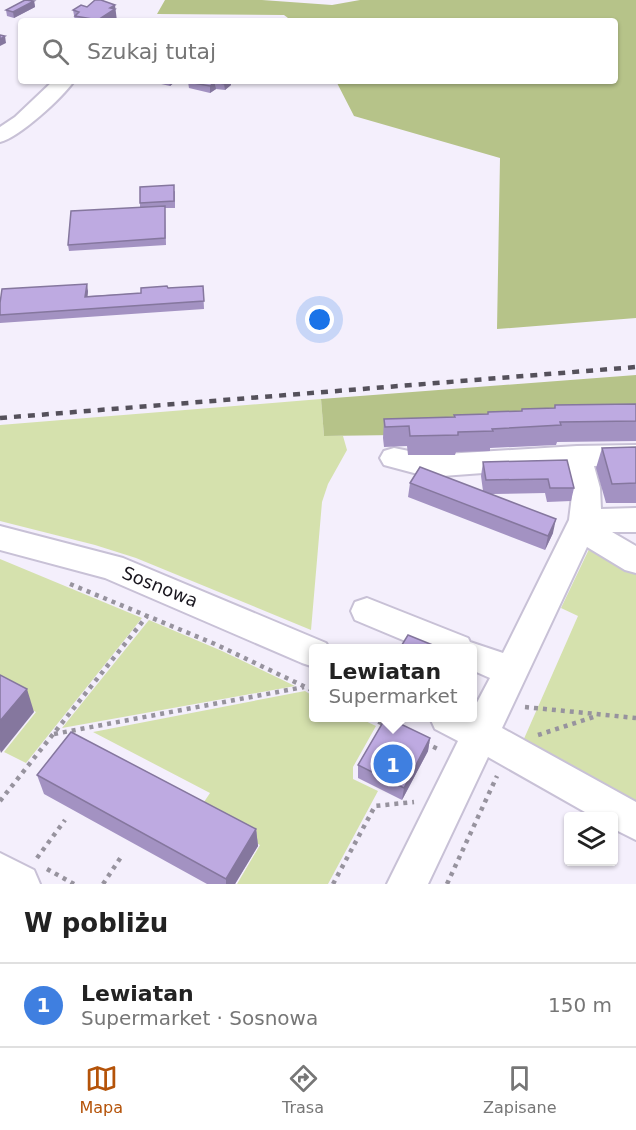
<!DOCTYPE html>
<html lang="pl">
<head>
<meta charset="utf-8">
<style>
  body { margin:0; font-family:"DejaVu Sans",sans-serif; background:#f6f6f6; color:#222 }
  .controls { position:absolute; right:18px; bottom:18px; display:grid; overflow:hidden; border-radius:6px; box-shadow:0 2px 4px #0004 }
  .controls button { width:54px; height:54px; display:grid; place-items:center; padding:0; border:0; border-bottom:2px solid #e0e0e0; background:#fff; color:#222; font:30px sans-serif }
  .you { position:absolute; left:320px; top:320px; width:21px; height:21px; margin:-15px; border:4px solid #fff; border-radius:50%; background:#1a73e8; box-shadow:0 0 0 9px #1a73e833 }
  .badge { display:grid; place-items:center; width:39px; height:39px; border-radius:50%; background:#b45309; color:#fff; font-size:20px; font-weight:700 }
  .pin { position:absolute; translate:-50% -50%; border:3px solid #fff; box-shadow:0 2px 6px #0006 }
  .popup { position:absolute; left:309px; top:644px; width:168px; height:78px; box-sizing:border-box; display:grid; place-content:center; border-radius:6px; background:#fff; filter:drop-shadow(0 2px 4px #0005); font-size:20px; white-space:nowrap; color:#767676 }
  .popup b { font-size:22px; color:#222 }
  .popup::after { content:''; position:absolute; left:50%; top:100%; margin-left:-12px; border:12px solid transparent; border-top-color:#fff }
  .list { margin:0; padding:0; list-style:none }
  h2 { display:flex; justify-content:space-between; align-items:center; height:78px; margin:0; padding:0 24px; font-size:26px }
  h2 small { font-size:20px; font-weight:400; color:#767676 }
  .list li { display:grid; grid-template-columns:39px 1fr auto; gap:18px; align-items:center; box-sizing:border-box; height:84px; padding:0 24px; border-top:2px solid #e0e0e0 }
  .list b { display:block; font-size:22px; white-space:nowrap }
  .list p { margin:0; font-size:20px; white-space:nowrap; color:#767676 }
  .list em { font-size:20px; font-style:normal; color:#767676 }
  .icon { flex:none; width:33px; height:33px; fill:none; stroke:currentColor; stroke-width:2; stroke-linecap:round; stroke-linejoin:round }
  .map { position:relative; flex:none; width:636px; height:884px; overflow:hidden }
  .search { position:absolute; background:#fff; box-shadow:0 2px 4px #0004; left:18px; right:18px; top:18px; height:66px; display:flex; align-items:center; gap:15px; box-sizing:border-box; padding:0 21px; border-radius:6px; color:#767676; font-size:22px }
  .sheet { height:162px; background:#fff }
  nav { display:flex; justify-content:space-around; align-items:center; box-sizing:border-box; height:84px; border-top:2px solid #e0e0e0; background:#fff; font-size:16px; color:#767676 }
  nav a { display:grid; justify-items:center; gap:3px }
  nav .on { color:#b45309 }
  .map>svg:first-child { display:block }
</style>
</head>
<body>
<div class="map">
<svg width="636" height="884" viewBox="0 0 636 884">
  <rect width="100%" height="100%" fill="#f4effc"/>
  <!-- green -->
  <g fill="#d5e1ad">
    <path d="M321,399L324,436H343L347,450L328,484L322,502L311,630L136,558L95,545L0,521V425Z"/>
    <path d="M591,545L636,572V806L523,741L578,616L561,608Z"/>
    <path d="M0,559L142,618L26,763L4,752L36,712L0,693Z"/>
    <path d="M149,620L222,651L295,686L62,728Z"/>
    <path d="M305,691L313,696L314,718H359L376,726L353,767V779L378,791L328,884H237L260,845L198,811L210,793L93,732Z"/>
  </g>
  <!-- forest -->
  <g fill="#b6c389">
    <path d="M165,0H262L332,5L360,0H636V318L497,329L500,158L354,116L336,81H615V21H292L284,15L157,14Z"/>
    <path d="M636,375V420L395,435L324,436L321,399Z"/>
  </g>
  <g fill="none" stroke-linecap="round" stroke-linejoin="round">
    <defs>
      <g id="minor">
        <path d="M53,81H74C62,98 20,137 0,142V127L15,117Z"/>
        <path d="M636,445V465L594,466L600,488L601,509L636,508V532H612L636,546V573L625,570L587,547L502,728L636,802V840L614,829V816H592L488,757L428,884H387L458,741L435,729L430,718H472V712L490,678L472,670V648H422L355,620L351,611L355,602L367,598L468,638L470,642L503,653L569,520L572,496L566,467L429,477L384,465L380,458L384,451L394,448L429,455L577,446Z"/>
        <path d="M0,526L123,558L326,643L329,648H314V667L302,663L105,578L0,550Z"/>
        <path d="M0,853L34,870L40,884H0Z"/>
      </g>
    </defs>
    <!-- minor casing -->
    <use href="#minor" stroke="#c8c1d6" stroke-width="4"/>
    <!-- path -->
    <g stroke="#97939e" stroke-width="4.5" stroke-dasharray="4 5" stroke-linecap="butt">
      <path d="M70,584L215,644L314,691"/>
      <path d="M525,707L636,718"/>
      <path d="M370,718L386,725"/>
      <path d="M54,734L304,687"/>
      <path d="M538,735L597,716"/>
      <path d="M425,743L440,750"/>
      <path d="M0,801L147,616"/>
      <path d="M37,858L65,820"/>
      <path d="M47,869L74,884"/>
      <path d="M103,884L123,854"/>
      <path d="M333,884L375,806L414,802"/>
      <path d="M447,884L497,776"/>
    </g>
    <!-- minor -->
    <use href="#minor" fill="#fff" fill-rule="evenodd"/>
    <!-- rail -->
    <path stroke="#55515b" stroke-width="4.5" stroke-dasharray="7 7" stroke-linecap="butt" d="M0,418L636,367"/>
  </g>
  <!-- wall -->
  <g fill="#a392c2">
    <path d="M34,1L35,7L14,18L7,16L6,10Z"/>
    <path d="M73,10L117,21H75Z"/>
    <path d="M148,81H176L170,86Z"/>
    <path d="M217,81H231V85L225,90L216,89L215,82Z"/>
    <path d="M188,82H215L216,89L210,93L189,88Z"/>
    <path d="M175,191V208H165L166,245L69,251L68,245L140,207V203Z"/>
    <path d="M203,286L204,309L0,323V303L88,291L87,296L141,293L168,288Z"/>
    <path d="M636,404V441L557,442L556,445L490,448V451L456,452L455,455H408L407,446L384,447L383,438L384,419L454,417V415H488V412L521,411L522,409L554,408L555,405Z"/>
    <path d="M636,447V503H606L596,468L602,448Z"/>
    <path d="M567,460L574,488L571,501L547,502L545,493L491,494L553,533L545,550L408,497L410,483L483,491L481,476L483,462Z"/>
    <path d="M430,738L428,751L402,800L358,778V765Z"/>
    <path d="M37,775L256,829L258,846L235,884H207L44,794Z"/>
  </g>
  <!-- shaded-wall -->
  <g fill="#85779e">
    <path d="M34,1L35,7L14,18L13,12Z"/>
    <path d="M115,5L117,21H98L110,8Z"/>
    <path d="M5,36L6,43L0,46V39Z"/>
    <path d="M169,81H176L170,86Z"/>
    <path d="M228,81H231V85L225,90L224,84Z"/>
    <path d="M215,82L216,89L210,93V86Z"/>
    <path d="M87,284L88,291L87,304L85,297Z"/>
    <path d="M556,519L553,533L545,550L548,536Z"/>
    <path d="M27,689L34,712L1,753L0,750V721Z"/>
    <path d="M430,738L428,751L402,800L404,788Z"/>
    <path d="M256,829L258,846L235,884H226V879Z"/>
  </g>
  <!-- building -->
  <g fill="#beaae1" stroke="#85779e" stroke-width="1.5">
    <path d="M25,0L34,1L13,12L6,10Z"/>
    <path d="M95,0H101L115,5L110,8L115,9L98,20L75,16L79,12L73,10L81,5L87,7Z"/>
    <path d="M0,35L5,36L0,39Z"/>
    <path d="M189,81H210L215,82L210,86L188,82Z"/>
    <path d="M217,81H228L224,84L215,82Z"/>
    <path d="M174,185V201L140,203V187Z"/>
    <path d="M165,206V238L68,245L71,211Z"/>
    <path d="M87,284L85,297L141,293V288L167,286L168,288L203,286L204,301L0,315V303L2,289Z"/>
    <path d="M636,404V421L560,422L561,425L492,429L493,431L458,432V435L410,436L409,426L385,427L384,419L455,417L454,415L488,414V412L522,411V409L555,408V405Z"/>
    <path d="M636,447V483L612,484L602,448Z"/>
    <path d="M567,460L574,488H550L548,479L486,480L483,462Z"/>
    <path d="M420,467L556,519L548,536L410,483Z"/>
    <path d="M408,635L440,648H400Z"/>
    <path d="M0,675L27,689L0,721Z"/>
    <path d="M386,717L430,738L404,788L358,765Z"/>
    <path d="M71,732L256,829L226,879L37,775Z"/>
  </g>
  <g text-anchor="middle" stroke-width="4.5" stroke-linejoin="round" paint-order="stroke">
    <!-- street labels -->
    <g font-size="18" fill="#1a171f" stroke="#fff">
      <text transform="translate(160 587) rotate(22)" y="6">Sosnowa</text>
    </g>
  </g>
</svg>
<div class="controls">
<button><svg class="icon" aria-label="layers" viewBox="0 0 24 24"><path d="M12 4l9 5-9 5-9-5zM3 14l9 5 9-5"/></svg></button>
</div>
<div class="you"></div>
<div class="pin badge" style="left:393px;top:764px;background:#3f7fe0">1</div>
<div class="popup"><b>Lewiatan</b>Supermarket</div>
<div class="search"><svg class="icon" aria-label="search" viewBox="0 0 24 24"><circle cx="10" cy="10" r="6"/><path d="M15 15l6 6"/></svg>Szukaj tutaj</div>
</div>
<section class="sheet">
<h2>W pobliżu<small></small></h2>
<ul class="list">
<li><span class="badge" style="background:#3f7fe0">1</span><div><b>Lewiatan</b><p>Supermarket · Sosnowa</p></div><em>150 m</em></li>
</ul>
</section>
<nav>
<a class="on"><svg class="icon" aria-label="map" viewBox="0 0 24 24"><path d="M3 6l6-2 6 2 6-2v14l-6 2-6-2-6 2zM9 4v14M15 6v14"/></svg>Mapa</a>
<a><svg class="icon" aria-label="directions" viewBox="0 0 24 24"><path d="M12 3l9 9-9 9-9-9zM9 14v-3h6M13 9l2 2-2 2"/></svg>Trasa</a>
<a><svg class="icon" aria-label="saved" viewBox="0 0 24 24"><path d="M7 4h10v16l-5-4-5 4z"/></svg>Zapisane</a>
</nav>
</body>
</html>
